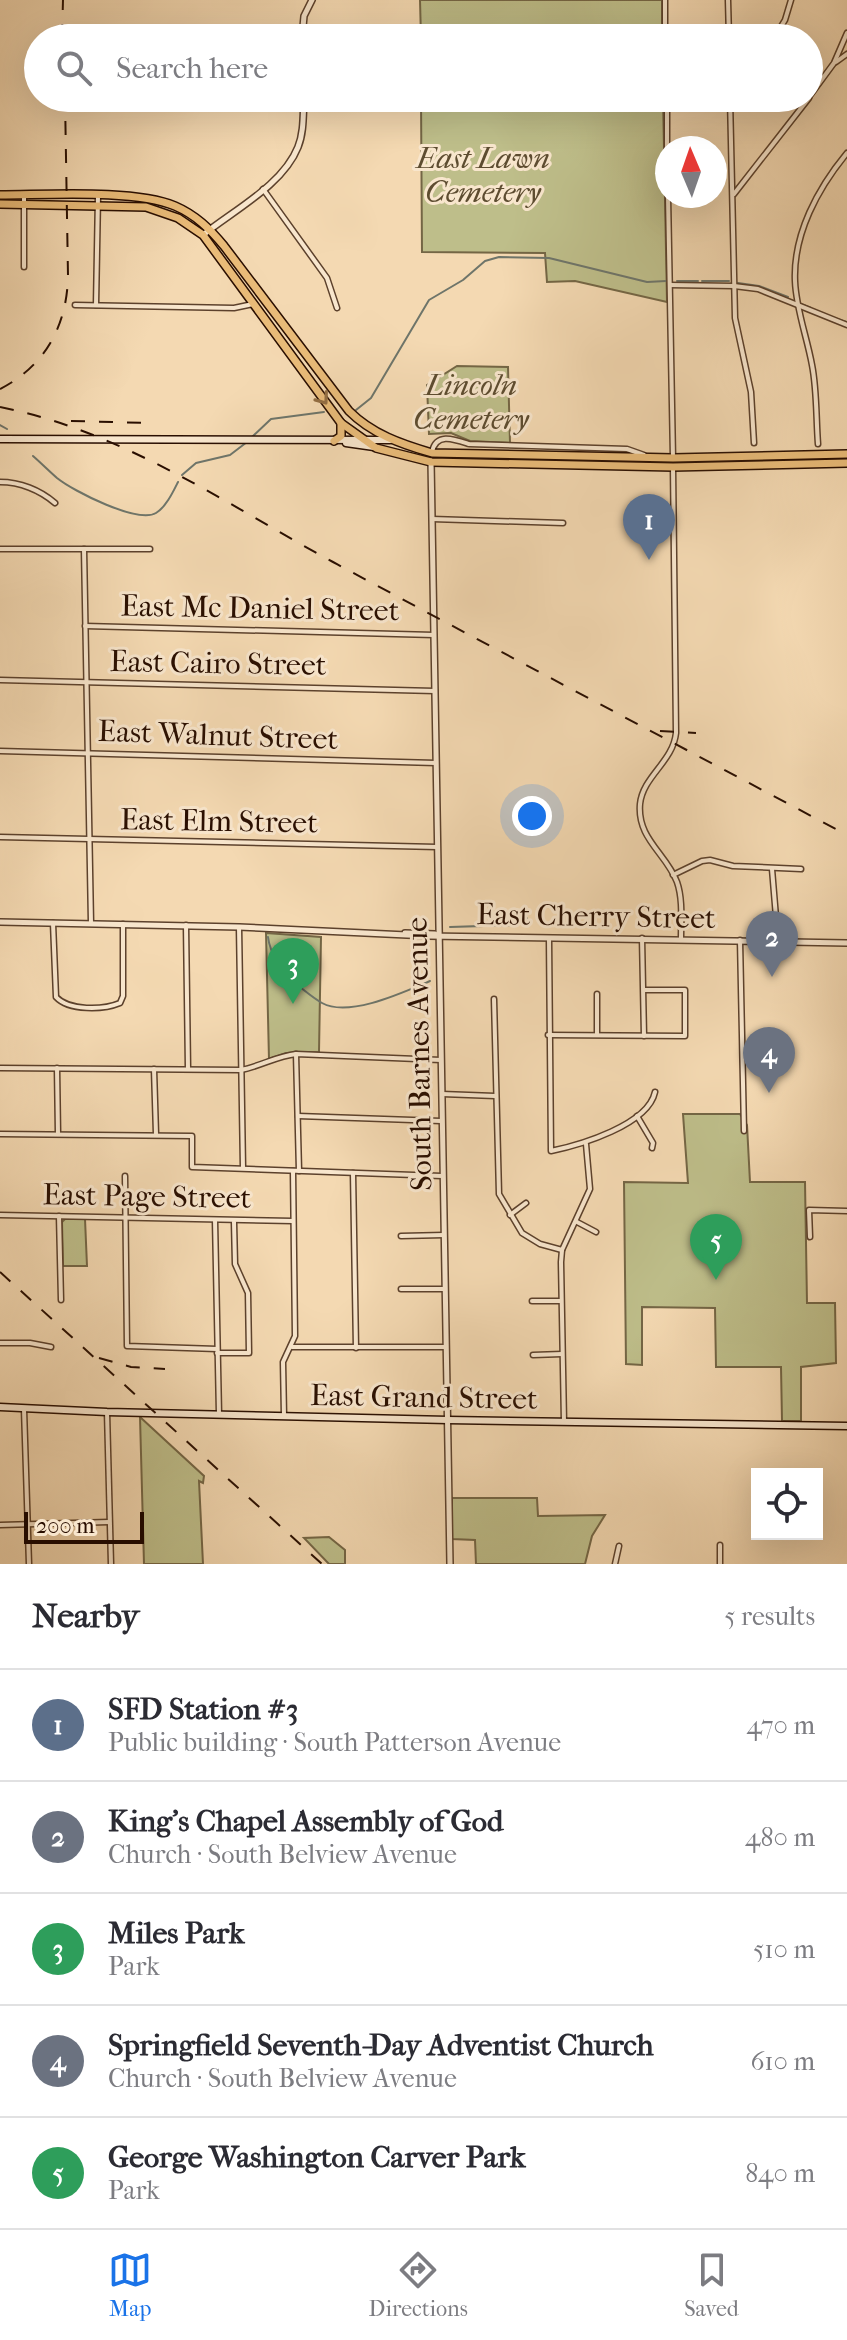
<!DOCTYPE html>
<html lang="en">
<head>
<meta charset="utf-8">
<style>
  body { margin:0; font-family:"IM FELL French Canon",serif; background:#f2f2f3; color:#2b2b33 }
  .controls { position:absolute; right:24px; bottom:24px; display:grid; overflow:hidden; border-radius:0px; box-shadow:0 8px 32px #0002 }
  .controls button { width:72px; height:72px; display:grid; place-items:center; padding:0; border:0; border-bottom:2px solid #e1e1e2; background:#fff; color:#2b2b33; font:40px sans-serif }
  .compass { position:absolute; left:655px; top:136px; width:72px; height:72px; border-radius:50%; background:#fff; box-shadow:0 8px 32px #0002; rotate:358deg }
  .scale { position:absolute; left:24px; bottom:20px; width:120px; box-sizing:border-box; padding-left:8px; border:4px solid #290e00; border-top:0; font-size:22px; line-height:28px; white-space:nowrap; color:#290e00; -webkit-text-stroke:6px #f8e6cd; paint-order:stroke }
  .you { position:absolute; left:532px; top:816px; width:28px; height:28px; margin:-20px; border:6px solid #fff; border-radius:50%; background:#1a73e8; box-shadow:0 0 0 12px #1a73e833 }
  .badge { display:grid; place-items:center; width:52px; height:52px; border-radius:50%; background:#1a73e8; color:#fff; font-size:26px; font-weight:700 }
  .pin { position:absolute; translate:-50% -66px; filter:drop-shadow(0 2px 4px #0008) }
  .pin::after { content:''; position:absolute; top:42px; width:28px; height:24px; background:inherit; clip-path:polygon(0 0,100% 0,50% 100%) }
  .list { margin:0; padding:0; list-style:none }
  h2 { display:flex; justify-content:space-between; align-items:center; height:104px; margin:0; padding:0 32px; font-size:34px }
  h2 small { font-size:26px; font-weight:400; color:#7c7c81 }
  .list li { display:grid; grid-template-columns:52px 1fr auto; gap:24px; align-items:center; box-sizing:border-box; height:112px; padding:0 32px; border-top:2px solid #e1e1e2 }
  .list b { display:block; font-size:30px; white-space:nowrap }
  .list p { margin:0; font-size:26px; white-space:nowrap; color:#7c7c81 }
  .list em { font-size:26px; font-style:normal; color:#7c7c81 }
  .icon { flex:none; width:44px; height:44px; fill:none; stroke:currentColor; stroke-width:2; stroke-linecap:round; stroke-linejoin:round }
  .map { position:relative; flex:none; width:847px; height:1564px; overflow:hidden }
  .search { position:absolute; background:#fff; box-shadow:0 8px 32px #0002; left:24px; right:24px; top:24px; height:88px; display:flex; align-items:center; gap:20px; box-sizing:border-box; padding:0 28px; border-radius:44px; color:#7c7c81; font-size:30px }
  .sheet { height:664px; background:#fff }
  nav { display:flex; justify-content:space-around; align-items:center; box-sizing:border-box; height:112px; border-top:2px solid #e1e1e2; background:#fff; font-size:22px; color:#7c7c81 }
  nav a { display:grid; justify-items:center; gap:4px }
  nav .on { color:#1a73e8 }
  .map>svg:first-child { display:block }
</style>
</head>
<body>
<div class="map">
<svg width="847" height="1564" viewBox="0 0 847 1564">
  <rect width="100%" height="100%" fill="#f4d9b2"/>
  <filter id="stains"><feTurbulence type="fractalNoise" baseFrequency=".0025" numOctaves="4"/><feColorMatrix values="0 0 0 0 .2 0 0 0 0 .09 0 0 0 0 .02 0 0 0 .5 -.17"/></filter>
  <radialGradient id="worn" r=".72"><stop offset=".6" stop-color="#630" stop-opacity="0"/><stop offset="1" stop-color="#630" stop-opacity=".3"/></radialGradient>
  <!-- green -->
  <g fill="#bebe8a" stroke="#746645" stroke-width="2">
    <path d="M420,0H662V38H421Z"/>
    <path d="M421,98H663L667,302L575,281L547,282L545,253L422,252Z"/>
    <path d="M457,366L508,367L510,443L470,441L451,433L429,434L427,385Z"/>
    <path d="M266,933L321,937L319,1052L286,1053L269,1059Z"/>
    <path d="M683,1114H740L747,1125L750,1182H805L807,1303H835L836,1363L801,1367V1421H782L781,1367H716L715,1308L642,1307V1365L626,1364L624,1182L688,1183Z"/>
    <path d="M65,1219H85L87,1266H63L62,1222Z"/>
    <path d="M140,1417L204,1476L203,1483L199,1481L203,1564H144Z"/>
    <path d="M452,1498H537L538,1516L605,1515L592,1536L585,1564H476L475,1540L452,1539Z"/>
    <path d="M329,1537L345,1550V1564H329L304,1538Z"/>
  </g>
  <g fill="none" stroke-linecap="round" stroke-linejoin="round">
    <!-- stream -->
    <g stroke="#6e756a" stroke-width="2">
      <path d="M677,281H698"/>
      <path d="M702,281H729"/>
      <path d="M738,283L759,286L788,297"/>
      <path d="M801,304L811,308"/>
      <path d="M831,317L847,322"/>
      <path d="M356,410L371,398L429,300L463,280L485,261L499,257L549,258L647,282L666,281"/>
      <path d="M0,425L7,429"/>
      <path d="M251,438L271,419L324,412"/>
      <path d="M33,456C41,463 49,471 57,478C73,491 138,524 156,513C166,507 173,492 178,482"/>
      <path d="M182,475L196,463L230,455L247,442"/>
      <path d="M450,927L514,925L527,918"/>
      <path d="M268,937C270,954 283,974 296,984C304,990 313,998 322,1003C349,1018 404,992 430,981"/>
    </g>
    <defs>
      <g id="minor">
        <path d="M665,0V38"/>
        <path d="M728,0L729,38"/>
        <path d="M774,38L785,20L791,0"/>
        <path d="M836,62L847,54"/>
        <path d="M809,97L834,63L847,33"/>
        <path d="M353,98H372"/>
        <path d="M667,98V148"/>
        <path d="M730,98L735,318L751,392L754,443"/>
        <path d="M263,189L327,278L337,308"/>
        <path d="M734,194L809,98"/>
        <path d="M668,196L673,458"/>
        <path d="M24,267V195"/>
        <path d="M670,285L734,286L758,289L847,325"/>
        <path d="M75,305L234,308L253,304"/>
        <path d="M96,305L98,196"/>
        <path d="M818,444C816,418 817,390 812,365C807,337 796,309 795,281C793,234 818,188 847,153"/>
        <path d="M432,452C436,432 454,439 469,444L627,449L644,455"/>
        <path d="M673,467L676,733C673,762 643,776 640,804C637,839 666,853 677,882C683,899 681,921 681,939"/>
        <path d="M0,482C20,482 40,490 55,503"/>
        <path d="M432,519L563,523"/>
        <path d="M0,549H150"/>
        <path d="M84,549L91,923"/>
        <path d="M85,626L434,635"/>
        <path d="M0,680L435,691"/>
        <path d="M0,751L436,763"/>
        <path d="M0,837L437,847"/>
        <path d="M772,869L778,941"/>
        <path d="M673,875L702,861L710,860L733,866L801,869"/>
        <path d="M53,923L56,997C69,1011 103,1010 120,1003L123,996V924"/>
        <path d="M186,925L188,1069"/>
        <path d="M239,927L243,1168"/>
        <path d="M642,938L644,1036"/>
        <path d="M549,939L551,1151C580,1145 648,1125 655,1092"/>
        <path d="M740,940L744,1131"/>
        <path d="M494,999L499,1194L522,1233L540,1244L562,1250"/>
        <path d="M597,1034V994"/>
        <path d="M548,1035L685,1036V990H644"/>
        <path d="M296,1054L299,1171"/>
        <path d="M0,1068L241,1070C261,1066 277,1056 296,1054L441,1060"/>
        <path d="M57,1068L58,1134"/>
        <path d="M154,1069L156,1134"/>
        <path d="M442,1094L495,1096"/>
        <path d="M298,1116L441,1121"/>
        <path d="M637,1116L653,1143L652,1148"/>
        <path d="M0,1134L192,1136V1167L442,1176"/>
        <path d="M353,1173L356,1348"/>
        <path d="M125,1176L127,1346L217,1349"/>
        <path d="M0,1215L293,1221"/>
        <path d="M510,1215L526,1203"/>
        <path d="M59,1216L61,1300"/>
        <path d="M215,1220L219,1414"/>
        <path d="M577,1222L596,1232"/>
        <path d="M401,1236L444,1235"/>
        <path d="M810,1237L809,1210L847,1211"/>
        <path d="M401,1289H445"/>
        <path d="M532,1301H561"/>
        <path d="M0,1343H30L51,1347"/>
        <path d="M292,1347H446"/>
        <path d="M217,1353H249L248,1293L235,1264L234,1222"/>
        <path d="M533,1355L562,1354"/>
        <path d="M24,1409L29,1564"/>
        <path d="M107,1412L111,1564"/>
        <path d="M284,1416L283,1362L295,1336L293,1171"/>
        <path d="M564,1422L561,1262L562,1250L590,1189L586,1144"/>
        <path d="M0,1525L109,1522"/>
        <path d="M720,1545V1564"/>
        <path d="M615,1564L619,1546"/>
      </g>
      <g id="tertiary">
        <path d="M302,38L304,16L312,0"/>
        <path d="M203,235C234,210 283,185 298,147C304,132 303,115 304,98"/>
        <path d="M431,461L450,1564"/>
        <path d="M0,922L239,927L428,936L847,943"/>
        <path d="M405,933L435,934"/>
      </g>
      <g id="secondary">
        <path d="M0,439L390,440"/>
        <path d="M346,443L374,447"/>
        <path d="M0,1407L107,1412L448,1420L847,1426"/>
      </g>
      <g id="primary">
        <path d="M0,195C46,195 135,189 175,206C196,215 210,229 224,246L349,411C372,434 401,444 432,453L673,458L847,454"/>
        <path d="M0,204L146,207L178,218L203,235L341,423L376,448L431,462L673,467L847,463"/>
        <path d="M334,441L341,436V423"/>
      </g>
    </defs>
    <!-- minor casing -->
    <use href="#minor" stroke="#5c412c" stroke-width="7"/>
    <!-- tertiary casing -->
    <use href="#tertiary" stroke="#5c412c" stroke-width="8"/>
    <!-- secondary casing -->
    <use href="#secondary" stroke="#290e00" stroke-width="9"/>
    <!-- primary casing -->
    <use href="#primary" stroke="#290e00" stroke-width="10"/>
    <!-- minor -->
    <use href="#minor" stroke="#f8e6cd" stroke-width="4"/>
    <!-- tertiary -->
    <use href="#tertiary" stroke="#f8e6cd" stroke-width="5"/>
    <!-- secondary -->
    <use href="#secondary" stroke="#f8e6cd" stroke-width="6"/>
    <!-- primary -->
    <use href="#primary" stroke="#eabc79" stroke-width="7"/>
    <!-- rail -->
    <g stroke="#290e00" stroke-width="2" stroke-dasharray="14 14" stroke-linecap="butt">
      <path d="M62,38L63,0"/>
      <path d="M0,389C45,366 67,326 68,276L65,98"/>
      <path d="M0,407C122,431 226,504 333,562C504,654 676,744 847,835"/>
      <path d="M71,421L151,423"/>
      <path d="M660,731L696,733"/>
      <path d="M0,1272L322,1564"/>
      <path d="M99,1358L131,1367L165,1369"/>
    </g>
  </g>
  <!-- one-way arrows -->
  <defs><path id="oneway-chevron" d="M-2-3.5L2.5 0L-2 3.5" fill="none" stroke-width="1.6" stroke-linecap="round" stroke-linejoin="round" transform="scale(2)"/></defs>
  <use stroke="#936e43" href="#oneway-chevron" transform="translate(323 399) rotate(54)"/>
  <g text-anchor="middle" stroke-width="6" stroke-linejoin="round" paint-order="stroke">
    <!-- park labels -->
    <g font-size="30" font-style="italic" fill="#5d4c30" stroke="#f8e6cd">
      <text x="483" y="168">East Lawn<tspan x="483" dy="34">Cemetery</tspan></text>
      <text x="471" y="395">Lincoln<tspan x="471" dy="34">Cemetery</tspan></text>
    </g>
    <!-- street labels -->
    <g font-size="30" fill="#290e00" stroke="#f8e6cd">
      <text transform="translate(260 608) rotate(1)" y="10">East Mc Daniel Street</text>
      <text transform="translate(218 663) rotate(1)" y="10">East Cairo Street</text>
      <text transform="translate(218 735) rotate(2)" y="10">East Walnut Street</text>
      <text transform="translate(219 821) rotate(1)" y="10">East Elm Street</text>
      <text transform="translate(596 916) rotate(1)" y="10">East Cherry Street</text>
      <text transform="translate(419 1054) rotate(-91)" y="10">South Barnes Avenue</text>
      <text transform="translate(147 1196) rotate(1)" y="10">East Page Street</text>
      <text transform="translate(424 1397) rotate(1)" y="10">East Grand Street</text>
    </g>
  </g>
  <rect width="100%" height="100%" filter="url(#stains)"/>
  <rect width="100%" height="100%" fill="url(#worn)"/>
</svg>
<div class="controls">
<button><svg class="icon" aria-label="locate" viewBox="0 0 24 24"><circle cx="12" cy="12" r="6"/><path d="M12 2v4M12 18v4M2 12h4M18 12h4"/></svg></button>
</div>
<svg class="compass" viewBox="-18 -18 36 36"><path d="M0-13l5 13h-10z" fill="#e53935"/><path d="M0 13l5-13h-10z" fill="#7c7c81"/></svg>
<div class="scale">200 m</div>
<div class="you"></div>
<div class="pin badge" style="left:649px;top:560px;background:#5c6f8a">1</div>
<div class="pin badge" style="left:772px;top:977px;background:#6b7280">2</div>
<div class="pin badge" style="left:293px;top:1004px;background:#2e9e5b">3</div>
<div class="pin badge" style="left:769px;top:1093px;background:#6b7280">4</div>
<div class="pin badge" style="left:716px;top:1280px;background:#2e9e5b">5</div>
<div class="search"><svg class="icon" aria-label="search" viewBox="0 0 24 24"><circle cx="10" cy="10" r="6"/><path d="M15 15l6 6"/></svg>Search here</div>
</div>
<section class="sheet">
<h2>Nearby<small>5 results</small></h2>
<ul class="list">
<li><span class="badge" style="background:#5c6f8a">1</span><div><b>SFD Station #3</b><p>Public building · South Patterson Avenue</p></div><em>470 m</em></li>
<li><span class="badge" style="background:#6b7280">2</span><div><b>King's Chapel Assembly of God</b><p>Church · South Belview Avenue</p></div><em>480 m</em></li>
<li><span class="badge" style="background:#2e9e5b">3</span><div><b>Miles Park</b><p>Park</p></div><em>510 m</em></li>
<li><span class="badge" style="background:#6b7280">4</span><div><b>Springfield Seventh-Day Adventist Church</b><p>Church · South Belview Avenue</p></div><em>610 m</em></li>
<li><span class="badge" style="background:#2e9e5b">5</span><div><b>George Washington Carver Park</b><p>Park</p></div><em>840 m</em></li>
</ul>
</section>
<nav>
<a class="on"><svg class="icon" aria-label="map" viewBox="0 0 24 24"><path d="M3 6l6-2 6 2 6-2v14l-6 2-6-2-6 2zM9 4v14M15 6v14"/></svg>Map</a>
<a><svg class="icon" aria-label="directions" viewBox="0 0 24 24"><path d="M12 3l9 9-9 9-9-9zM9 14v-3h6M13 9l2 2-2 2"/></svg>Directions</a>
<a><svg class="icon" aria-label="saved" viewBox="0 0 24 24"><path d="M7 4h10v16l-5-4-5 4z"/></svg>Saved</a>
</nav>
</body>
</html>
